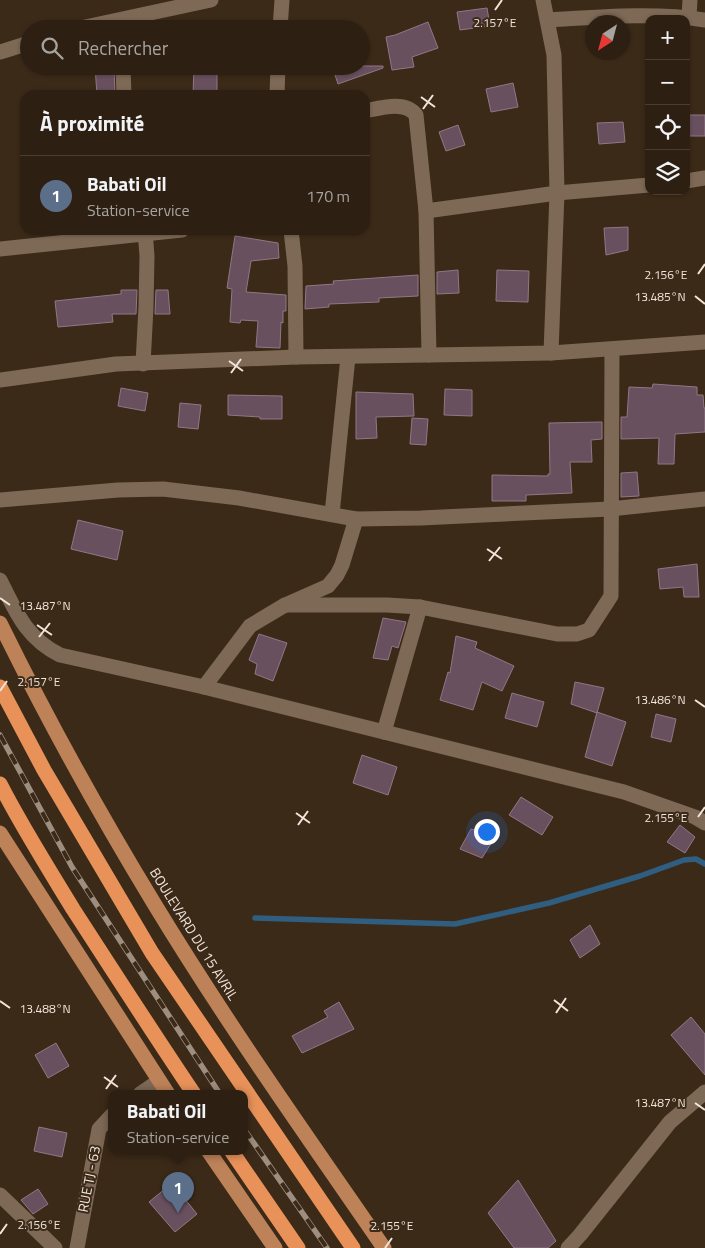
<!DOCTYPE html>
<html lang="fr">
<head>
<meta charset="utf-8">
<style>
  body { margin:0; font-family:"Titillium Web",sans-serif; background:#392d20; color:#f1f3f6 }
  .controls { position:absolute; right:15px; top:15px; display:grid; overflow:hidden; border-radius:10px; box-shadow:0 1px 4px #0004 }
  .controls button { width:45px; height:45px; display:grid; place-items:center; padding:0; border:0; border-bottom:1px solid #483e32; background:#2d2012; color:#f1f3f6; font:25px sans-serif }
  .compass { position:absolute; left:585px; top:15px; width:45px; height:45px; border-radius:50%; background:#2d2012; box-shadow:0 1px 4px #0004; rotate:216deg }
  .you { position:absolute; left:486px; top:831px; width:18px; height:18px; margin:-12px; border:4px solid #fff; border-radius:50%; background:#1a73e8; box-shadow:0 0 0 8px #1a73e833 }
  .badge { display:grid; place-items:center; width:32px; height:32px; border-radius:50%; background:#b45309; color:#fff; font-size:16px; font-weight:700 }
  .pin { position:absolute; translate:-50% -41px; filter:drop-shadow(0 1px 2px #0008) }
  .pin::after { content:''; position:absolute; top:26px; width:18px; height:15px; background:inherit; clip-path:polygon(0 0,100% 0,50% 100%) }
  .popup { position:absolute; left:108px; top:1090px; width:140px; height:65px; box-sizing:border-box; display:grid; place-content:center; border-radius:10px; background:#2d2012; filter:drop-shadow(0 1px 4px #0005); font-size:16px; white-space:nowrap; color:#a7a39f }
  .popup b { font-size:19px; color:#f1f3f6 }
  .popup::after { content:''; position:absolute; left:50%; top:100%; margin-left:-10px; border:10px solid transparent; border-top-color:#2d2012 }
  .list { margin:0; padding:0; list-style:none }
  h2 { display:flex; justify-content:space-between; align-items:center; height:65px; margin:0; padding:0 20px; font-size:21px }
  h2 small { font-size:16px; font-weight:400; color:#a7a39f }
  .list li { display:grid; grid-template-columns:32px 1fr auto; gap:15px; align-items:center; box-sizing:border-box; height:80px; padding:0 20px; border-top:1px solid #483e32 }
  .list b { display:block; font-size:19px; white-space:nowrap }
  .list p { margin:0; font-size:16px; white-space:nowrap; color:#a7a39f }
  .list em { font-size:16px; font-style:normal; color:#a7a39f }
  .icon { flex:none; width:28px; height:28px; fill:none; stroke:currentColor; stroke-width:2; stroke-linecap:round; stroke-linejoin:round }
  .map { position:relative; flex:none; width:705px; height:1248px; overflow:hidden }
  .search { position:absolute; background:#2d2012; box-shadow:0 1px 4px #0004; left:20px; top:20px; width:350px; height:55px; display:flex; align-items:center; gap:12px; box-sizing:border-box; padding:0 18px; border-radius:28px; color:#a7a39f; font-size:19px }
  .panel { position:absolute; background:#2d2012; box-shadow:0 1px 4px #0004; left:20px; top:90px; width:350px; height:145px; border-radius:15px }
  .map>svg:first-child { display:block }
</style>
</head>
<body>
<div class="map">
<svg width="705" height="1248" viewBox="0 0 705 1248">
  <rect width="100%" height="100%" fill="#3c2a18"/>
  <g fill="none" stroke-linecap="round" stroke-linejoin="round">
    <!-- stream -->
    <path stroke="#2f5e81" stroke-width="5.5" d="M255,918L455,924L549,903L640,876L684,860L696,859L705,864"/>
  </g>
  <!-- building -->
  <g fill="#69505f" stroke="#917786">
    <path d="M487,8L490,26L460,30L457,12Z"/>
    <path d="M428,22L438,48L412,57L414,67L392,70L386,37L395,35Z"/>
    <path d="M95,66H114L115,95H97Z"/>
    <path d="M194,66H217V95H193Z"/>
    <path d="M332,66H383V68L338,84Z"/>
    <path d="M513,83L518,107L491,112L486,89Z"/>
    <path d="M687,115H705V136H689Z"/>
    <path d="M623,122L625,142L599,144L597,123Z"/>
    <path d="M458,125L465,145L446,151L439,132Z"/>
    <path d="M628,227V250L606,255L604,228Z"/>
    <path d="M235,236L278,243L279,258L251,261L246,292L286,295V311H283V323L281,322L280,348L256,347L258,321L241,320L240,323L230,322L232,289L227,288Z"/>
    <path d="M458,270L459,293L437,294V272Z"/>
    <path d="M497,270L529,271L528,302L496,301Z"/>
    <path d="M418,275V296L379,298V302L329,304V307L305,309L306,286L334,284L333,281Z"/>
    <path d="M121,290H137L136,314H112L113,322L58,327L55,301L121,294Z"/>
    <path d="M156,290H168L170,314H155Z"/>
    <path d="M653,384L697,387V395H703L704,408H705V432L675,434L674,464H658L659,438L621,439V417H627L629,387L652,388Z"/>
    <path d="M121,388L148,393L145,411L118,406Z"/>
    <path d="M445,389L472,390V416L444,415Z"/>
    <path d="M356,392L413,394L414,416L376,417L377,438L356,439Z"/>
    <path d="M228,395L282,396V419H260V417L228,415Z"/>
    <path d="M180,403L201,405L198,429L178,427Z"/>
    <path d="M412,418L428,419L426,445L410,444Z"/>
    <path d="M602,422V439L591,440L592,462H570L572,493L526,495V501H492V475L548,476V474H550L549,423Z"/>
    <path d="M637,472L639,496L621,497V473Z"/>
    <path d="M78,520L123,531L117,560L71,549Z"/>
    <path d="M697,564L699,597H684L683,587L660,589L658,569Z"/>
    <path d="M383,618L406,622L398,648L392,646L388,660L373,658Z"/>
    <path d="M259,634L287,643L273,681L255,674L257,664L249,660Z"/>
    <path d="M456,636L477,642L475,648L514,666L502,691L482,682L473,710L440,700L448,672L450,673Z"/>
    <path d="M575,682L604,688L597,713L571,704Z"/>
    <path d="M512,693L544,702L537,727L505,718Z"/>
    <path d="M597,712L626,722L612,766L585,757Z"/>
    <path d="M656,714L676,719L671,742L651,737Z"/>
    <path d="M362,755L397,767L388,795L353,783Z"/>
    <path d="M521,797L553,817L542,835L509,815Z"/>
    <path d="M680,825L695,837L685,853L667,842Z"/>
    <path d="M471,829L495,837L482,858L460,849Z"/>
    <path d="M590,925L600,944L580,958L570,940Z"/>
    <path d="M339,1002L354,1029L302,1053L292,1036L328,1017L324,1011Z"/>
    <path d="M691,1017L705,1034V1075L671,1035Z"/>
    <path d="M56,1043L69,1066L48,1078L35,1055Z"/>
    <path d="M39,1127L67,1133L62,1157L34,1151Z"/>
    <path d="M518,1180L556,1241L548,1248H514L488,1213Z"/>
    <path d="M172,1183L197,1214L175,1232L149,1202Z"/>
    <path d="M38,1189L48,1204L33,1214L21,1200Z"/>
  </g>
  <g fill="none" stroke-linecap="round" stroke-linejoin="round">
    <!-- street -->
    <g stroke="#7e6956" stroke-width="15">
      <path d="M543,0L554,55L557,193L551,353"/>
      <path d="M689,17L690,0"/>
      <path d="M548,20C598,17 656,12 705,20"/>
      <path d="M76,29L211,0"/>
      <path d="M280,29L282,0"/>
      <path d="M0,52L29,43"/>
      <path d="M123,66L124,95"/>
      <path d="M277,95L278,66"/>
      <path d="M365,111C380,108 405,100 416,115L426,211L429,355"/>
      <path d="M686,181L705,178"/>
      <path d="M426,211L557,193L649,185"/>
      <path d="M291,230L295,266L296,357"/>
      <path d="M0,249L182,230"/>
      <path d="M143,364L146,307L147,256L145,230"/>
      <path d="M0,380L116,364L296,357L551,353L705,342"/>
      <path d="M0,500L118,490L163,489L239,498L356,519L421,518L610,509L705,499"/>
      <path d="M332,514L348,357"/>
      <path d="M0,580C16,612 26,638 60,655L204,687L624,792L695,817L705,823"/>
      <path d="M285,605H387L420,607L557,634H577L589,630L611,596L612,349"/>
      <path d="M204,687L250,626L285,605L328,586L337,575L342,565L356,519"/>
      <path d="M384,732L420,607"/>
      <path d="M140,1094L159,1081"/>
      <path d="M0,1195L55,1248"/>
      <path d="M77,1248L99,1129L112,1115"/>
      <path d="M568,1248L580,1235L670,1122L705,1092"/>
    </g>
    <!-- primary -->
    <g stroke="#be8258" stroke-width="15">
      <path d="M0,623C47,719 99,813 155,905C226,1022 306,1135 384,1248"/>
      <path d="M0,833L168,1094"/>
      <path d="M209,1152L275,1248"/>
    </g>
    <!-- highway -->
    <g stroke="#e8925a" stroke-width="15">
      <path d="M0,687L44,770L152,953L353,1248"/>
      <path d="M0,784C22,827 48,868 73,909C113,971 153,1033 194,1094"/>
      <path d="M232,1152L298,1248"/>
    </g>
    <defs>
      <g id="rail">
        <path d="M0,735L72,867L220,1094"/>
        <path d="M244,1129L327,1248"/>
      </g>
    </defs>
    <!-- rail casing -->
    <use href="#rail" stroke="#9d8e80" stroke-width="5.5"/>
    <!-- rail -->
    <use href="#rail" stroke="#3c2a18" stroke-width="4" stroke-dasharray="11" stroke-linecap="butt"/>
  </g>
  <!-- ticks -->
  <path fill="none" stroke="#f1e5da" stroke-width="2" d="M495,10L502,0M421,97L435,107M423,109L433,95M698,274L705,264M695,296L705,304M229,361L243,371M231,373L241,359M487,549L502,559M489,561L500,547M0,598L10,605M37,625L52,635M39,637L50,623M0,691L7,681M695,700L705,707M296,813L310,823M698,817L705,807M298,825L308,811M554,1000L568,1011M0,1001L10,1008M556,1013L566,998M104,1077L118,1087M106,1089L116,1075M695,1103L705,1110M0,1234L7,1224M385,1248L392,1238"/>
  <g text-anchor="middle" stroke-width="4" stroke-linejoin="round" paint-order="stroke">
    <!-- street labels -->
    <g font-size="14" fill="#f1e5da" stroke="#3c2a18">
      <text transform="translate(194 934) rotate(58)" y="5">BOULEVARD DU 15 AVRIL</text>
      <text transform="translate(89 1179) rotate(-79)" y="5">RUE TJ - 63</text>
    </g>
  </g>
  <g font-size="12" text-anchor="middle" fill="#f1e5da" stroke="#3c2a18" stroke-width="4" stroke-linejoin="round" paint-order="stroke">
    <text x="495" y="27">2.157°E</text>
    <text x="666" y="279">2.156°E</text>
    <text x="660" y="301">13.485°N</text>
    <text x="45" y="610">13.487°N</text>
    <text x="39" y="686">2.157°E</text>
    <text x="660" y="704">13.486°N</text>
    <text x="666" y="822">2.155°E</text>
    <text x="45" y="1013">13.488°N</text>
    <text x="660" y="1107">13.487°N</text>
    <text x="39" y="1229">2.156°E</text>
    <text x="392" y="1230">2.155°E</text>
  </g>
</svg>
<div class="controls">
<button>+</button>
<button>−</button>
<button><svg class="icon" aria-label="locate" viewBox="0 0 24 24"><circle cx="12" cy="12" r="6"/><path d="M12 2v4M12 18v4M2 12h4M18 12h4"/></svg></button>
<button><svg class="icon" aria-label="layers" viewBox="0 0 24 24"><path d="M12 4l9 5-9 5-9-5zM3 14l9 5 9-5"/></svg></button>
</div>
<svg class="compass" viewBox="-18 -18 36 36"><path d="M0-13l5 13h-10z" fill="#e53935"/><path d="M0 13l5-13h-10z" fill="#a7a39f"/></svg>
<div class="you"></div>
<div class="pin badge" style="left:178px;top:1213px;background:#5c6f8a">1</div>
<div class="popup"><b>Babati Oil</b>Station-service</div>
<div class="search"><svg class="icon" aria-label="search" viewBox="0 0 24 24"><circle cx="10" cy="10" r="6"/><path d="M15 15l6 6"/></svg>Rechercher</div>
<section class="panel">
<h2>À proximité<small></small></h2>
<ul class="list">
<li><span class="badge" style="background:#5c6f8a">1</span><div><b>Babati Oil</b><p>Station-service</p></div><em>170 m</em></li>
</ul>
</section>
</div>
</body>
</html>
